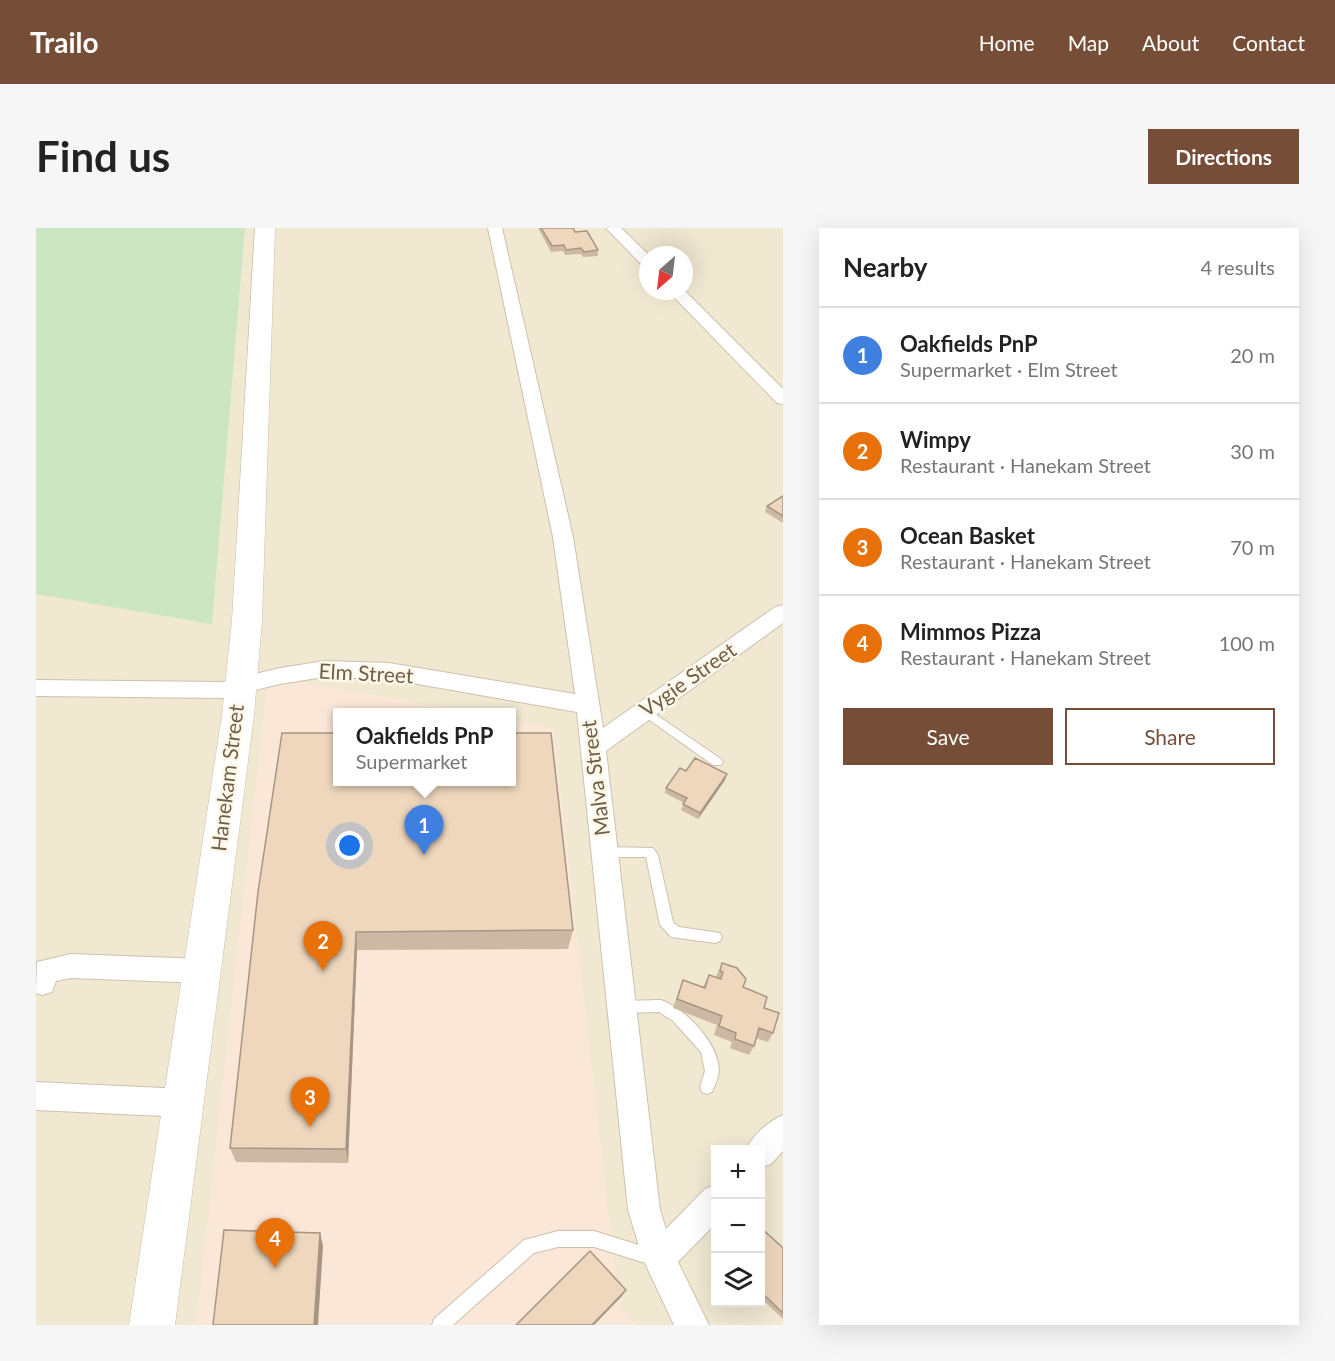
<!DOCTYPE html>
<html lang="en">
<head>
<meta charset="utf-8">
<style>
  body { margin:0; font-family:Lato,sans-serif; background:#f6f6f6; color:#222 }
  .controls { position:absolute; right:18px; bottom:18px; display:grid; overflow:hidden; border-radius:0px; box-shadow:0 6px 24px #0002 }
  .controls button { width:54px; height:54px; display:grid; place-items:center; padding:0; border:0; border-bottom:2px solid #e0e0e0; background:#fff; color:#222; font:30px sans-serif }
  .compass { position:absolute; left:603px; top:18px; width:54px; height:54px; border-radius:50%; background:#fff; box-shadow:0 6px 24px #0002; rotate:208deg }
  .you { position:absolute; left:314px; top:618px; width:21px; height:21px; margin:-15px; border:4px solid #fff; border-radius:50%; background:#1a73e8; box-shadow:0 0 0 9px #1a73e833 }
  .badge { display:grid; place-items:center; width:39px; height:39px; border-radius:50%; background:#764e37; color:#fff; font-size:20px; font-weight:700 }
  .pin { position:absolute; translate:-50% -50px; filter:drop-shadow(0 2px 3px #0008) }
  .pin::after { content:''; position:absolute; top:32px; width:21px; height:18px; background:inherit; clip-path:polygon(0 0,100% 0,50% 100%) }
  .popup { position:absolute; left:297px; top:480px; width:183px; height:78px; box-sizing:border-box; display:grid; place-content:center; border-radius:0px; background:#fff; filter:drop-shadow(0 2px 4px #0005); font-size:20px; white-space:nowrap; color:#767676 }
  .popup b { font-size:22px; color:#222 }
  .popup::after { content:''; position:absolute; left:50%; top:100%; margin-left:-12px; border:12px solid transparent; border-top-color:#fff }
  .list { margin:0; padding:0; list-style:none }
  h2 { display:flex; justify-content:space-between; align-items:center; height:78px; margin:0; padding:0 24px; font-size:26px }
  h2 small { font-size:20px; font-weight:400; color:#767676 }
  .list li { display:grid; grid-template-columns:39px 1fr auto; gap:18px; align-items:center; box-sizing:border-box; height:96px; padding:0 24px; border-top:2px solid #e0e0e0 }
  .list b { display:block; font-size:22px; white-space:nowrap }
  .list p { margin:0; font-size:20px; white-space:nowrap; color:#767676 }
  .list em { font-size:20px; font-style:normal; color:#767676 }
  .actions { display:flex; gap:12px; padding:18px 24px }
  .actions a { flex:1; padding:14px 0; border:2px solid #764e37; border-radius:0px; text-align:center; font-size:21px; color:#764e37 }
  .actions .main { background:#764e37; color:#fff }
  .icon { flex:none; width:33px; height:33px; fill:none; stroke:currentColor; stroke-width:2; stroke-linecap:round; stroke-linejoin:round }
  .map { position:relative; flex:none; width:747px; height:1097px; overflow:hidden; border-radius:0px }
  header { display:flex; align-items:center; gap:36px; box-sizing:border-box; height:84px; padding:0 30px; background:#764e37; color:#fff }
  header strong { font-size:28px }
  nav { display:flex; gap:33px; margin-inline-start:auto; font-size:21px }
  .intro { display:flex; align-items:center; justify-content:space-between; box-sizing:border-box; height:144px; padding:0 36px }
  h1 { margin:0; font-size:42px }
  .button { padding:15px 27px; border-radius:0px; background:#764e37; color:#fff; font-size:21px; font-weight:700 }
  main { display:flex; gap:36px; padding:0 36px }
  aside { flex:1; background:#fff; border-radius:0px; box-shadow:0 6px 24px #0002 }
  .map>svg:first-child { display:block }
</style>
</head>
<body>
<header>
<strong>Trailo</strong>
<nav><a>Home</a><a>Map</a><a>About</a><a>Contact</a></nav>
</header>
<div class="intro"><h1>Find us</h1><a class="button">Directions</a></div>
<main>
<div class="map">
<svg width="747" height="1097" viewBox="0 0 747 1097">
  <rect width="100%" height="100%" fill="#faf5e3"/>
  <!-- residential -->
  <path fill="#f1e8d2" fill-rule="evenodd" d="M0,0H747V1097H0ZM612,27H648V63H612ZM301,484H475V554H301ZM680,922H724V1074H680Z"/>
  <!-- commercial -->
  <path fill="#fae7d8" d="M232,448L432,484H301V554H475V492L517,500L583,1077L601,1097H160Z"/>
  <!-- green -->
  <path fill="#cce6c3" d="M0,0H209L176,396L0,366Z"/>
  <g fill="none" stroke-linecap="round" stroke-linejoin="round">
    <defs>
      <g id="lane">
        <path d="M609,479L685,531L687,534L685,537H677L605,486L603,483L605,480Z"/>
        <path d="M569,619L617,620L622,627L637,694L643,699L684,705L686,709L684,713L679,715L635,709L624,697L610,629H569L565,628L563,624L565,620Z"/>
        <path d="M625,772C650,781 681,814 683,841C683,848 679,858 676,864L671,866L666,864L664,859L669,843L665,824L637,793L623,784L586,785L581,784L579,779L581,774L586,773Z"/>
        <path d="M522,1003H558L619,1022L625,1024L627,1030L625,1036L619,1038L558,1019H522L498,1025L417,1097H396L398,1091L488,1012Z"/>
      </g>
      <g id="street">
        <path d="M452,0H466L537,309L567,500L739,379L747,377V395L570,523L624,982L630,1001L669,961L680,957V995L642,1034L673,1097H638L607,1031L592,982L541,484L353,451L288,449L244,456L186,470L0,468V452L186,454L244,440L288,433L353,435L539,466L517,309Z"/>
        <path d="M570,0H585L613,27L612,40L607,38Z"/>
        <path d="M648,62L747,161V176L741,175L632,63Z"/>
        <path d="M35,726L166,731L176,734L180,743L176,752L166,755L35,750L20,753L16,764L6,767L0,765L1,734Z"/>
        <path d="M0,854L148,861L158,865L163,875L158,885L148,889L0,882Z"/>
        <path d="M747,887V923L735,936L724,940V922H710C716,907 733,893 747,887Z"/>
      </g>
      <path id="secondary" d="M219,0H239L226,392L218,487L139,1097H93L186,487L196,392Z"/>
    </defs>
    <!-- lane casing -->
    <use href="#lane" stroke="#cdc0ae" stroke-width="2"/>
    <!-- street casing -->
    <use href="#street" stroke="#cdc0ae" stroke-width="2"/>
    <!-- secondary casing -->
    <use href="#secondary" stroke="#cdbea9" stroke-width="1"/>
    <!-- lane -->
    <use href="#lane" fill="#fff" fill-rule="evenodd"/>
    <!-- street -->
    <use href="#street" fill="#fff" fill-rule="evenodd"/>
    <!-- secondary -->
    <use href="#secondary" fill="#fff" fill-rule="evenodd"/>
  </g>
  <!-- wall -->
  <g fill="#cdb9a3">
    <path d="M502,0H537L539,4L562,22V28L547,29L545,26L529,27L527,23L515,24Z"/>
    <path d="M747,268V295L729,284L731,278Z"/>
    <path d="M650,543L689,552L662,591L645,582L648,575L629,565L630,560Z"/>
    <path d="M222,664L537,702L532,721L321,722L312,935L200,934L194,920Z"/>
    <path d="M686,735L707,759L728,780L737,805L732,814L720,810L718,818L713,827L694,820L696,814L678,807L681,797L637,780L647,752L667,759L673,747L680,749Z"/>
    <path d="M724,999L747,1020V1091L724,1069Z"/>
  </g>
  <!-- shaded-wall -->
  <g fill="#a79684">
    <path d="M691,546L689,552L662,591L664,585Z"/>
    <path d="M320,704L321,722L312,935L310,921Z"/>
    <path d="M284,1005L287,1018L282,1097H278Z"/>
    <path d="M590,1062L586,1068L558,1097H556Z"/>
  </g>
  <!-- building -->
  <g fill="#eed7bd" stroke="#a79684" stroke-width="1.5">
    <path d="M505,0H537L539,4L551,3L562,22L548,24L545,20L530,22L528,17L516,18Z"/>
    <path d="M747,268V288L731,278Z"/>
    <path d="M246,505H301V554H475V505H515L537,702L320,704L310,921L194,920L222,664Z"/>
    <path d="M659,530L691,546L664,585L647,576L651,570L630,560L644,540L650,543Z"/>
    <path d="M686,735L701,740L710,751L707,759L731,769L728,780L743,785L737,805L723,800L718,818L699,811L700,805L683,798L686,788L641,771L647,752L669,760L673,747L685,751L687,744L684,743Z"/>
    <path d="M724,999L747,1020V1085L724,1063Z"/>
    <path d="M188,1002L284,1005L278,1097H177Z"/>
    <path d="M554,1023L590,1062L556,1097H480Z"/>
  </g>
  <g text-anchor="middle" stroke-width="5" stroke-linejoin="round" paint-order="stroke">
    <!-- street labels -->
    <g font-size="21" fill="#705e4b" stroke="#fef8e9">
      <text transform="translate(330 446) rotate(3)" y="7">Elm Street</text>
      <text transform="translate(652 452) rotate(-35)" y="7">Vygie Street</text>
      <text transform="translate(192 550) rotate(-83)" y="7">Hanekam Street</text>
      <text transform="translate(560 550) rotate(-97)" y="7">Malva Street</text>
    </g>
  </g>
</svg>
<div class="controls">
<button>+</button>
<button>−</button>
<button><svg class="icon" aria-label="layers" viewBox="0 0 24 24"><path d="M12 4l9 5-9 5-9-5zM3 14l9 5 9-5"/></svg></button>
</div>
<svg class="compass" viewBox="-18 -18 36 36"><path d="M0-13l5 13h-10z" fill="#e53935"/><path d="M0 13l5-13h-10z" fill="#767676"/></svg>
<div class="you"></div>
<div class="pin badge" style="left:388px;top:627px;background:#3f7fe0">1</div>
<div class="popup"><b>Oakfields PnP</b>Supermarket</div>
<div class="pin badge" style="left:287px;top:743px;background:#e8710a">2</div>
<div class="pin badge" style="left:274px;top:899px;background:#e8710a">3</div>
<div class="pin badge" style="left:239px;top:1040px;background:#e8710a">4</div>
</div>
<aside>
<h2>Nearby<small>4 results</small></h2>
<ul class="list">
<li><span class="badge" style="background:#3f7fe0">1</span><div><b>Oakfields PnP</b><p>Supermarket · Elm Street</p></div><em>20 m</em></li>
<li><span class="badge" style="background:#e8710a">2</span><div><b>Wimpy</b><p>Restaurant · Hanekam Street</p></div><em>30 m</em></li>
<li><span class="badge" style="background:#e8710a">3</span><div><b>Ocean Basket</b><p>Restaurant · Hanekam Street</p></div><em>70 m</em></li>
<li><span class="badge" style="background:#e8710a">4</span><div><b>Mimmos Pizza</b><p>Restaurant · Hanekam Street</p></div><em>100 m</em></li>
</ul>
<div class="actions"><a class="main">Save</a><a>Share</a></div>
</aside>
</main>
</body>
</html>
